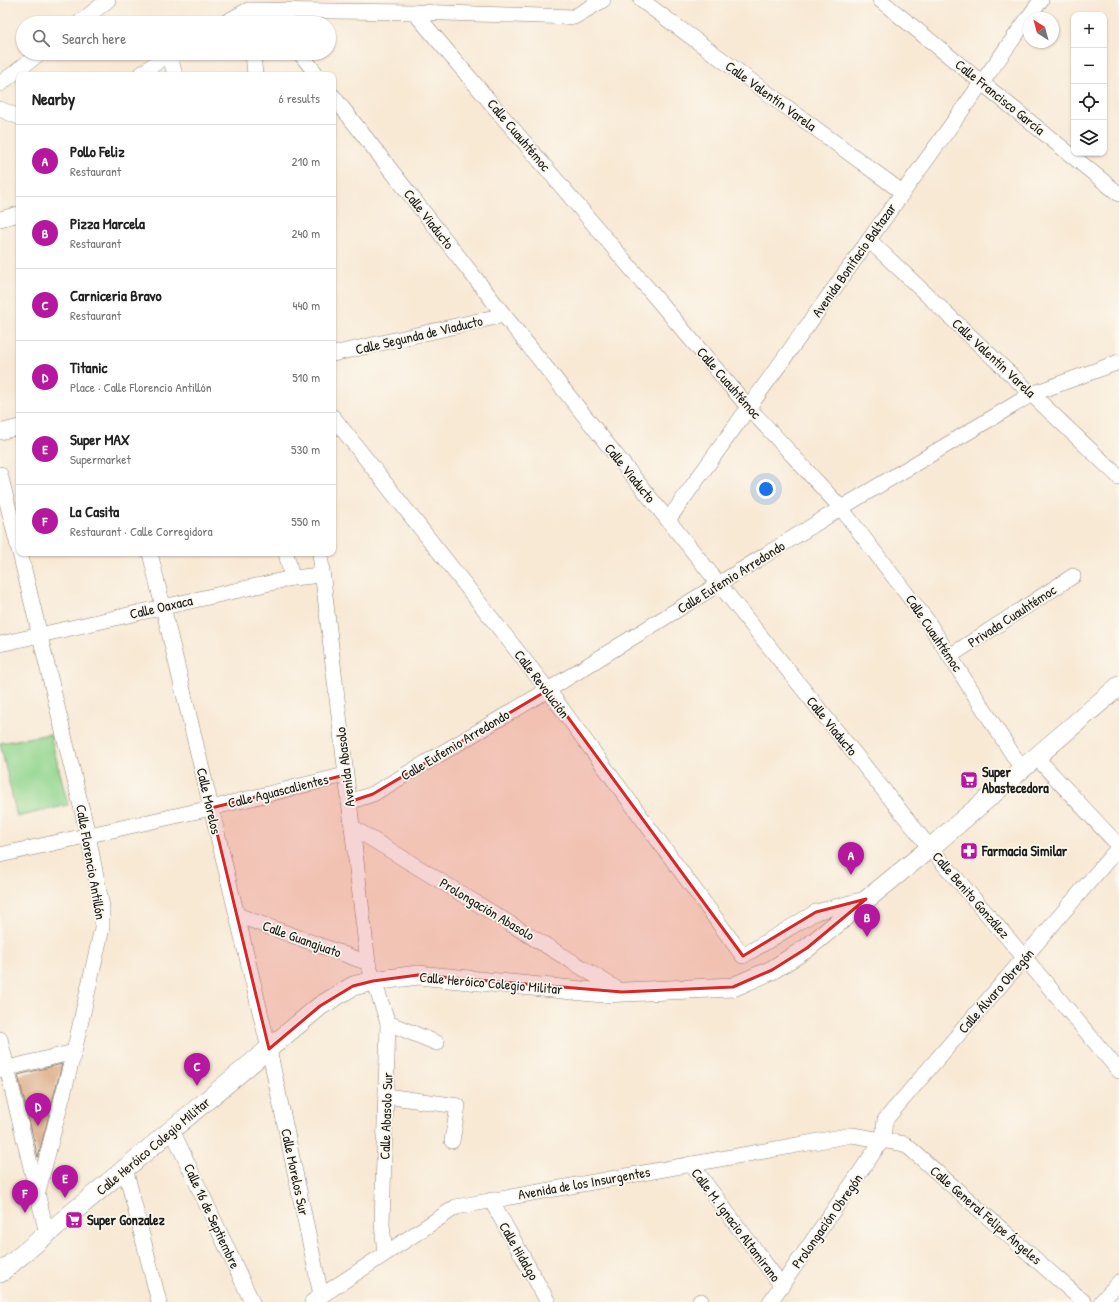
<!DOCTYPE html>
<html lang="en">
<head>
<meta charset="utf-8">
<style>
  body { margin:0; font-family:"Patrick Hand",sans-serif; background:#f2f2f2; color:#222 }
  .controls { position:absolute; right:12px; top:12px; display:grid; overflow:hidden; border-radius:8px; box-shadow:0 1px 3px #0004 }
  .controls button { width:36px; height:36px; display:grid; place-items:center; padding:0; border:0; border-bottom:1px solid #e0e0e0; background:#fff; color:#222; font:20px sans-serif }
  .compass { position:absolute; left:1023px; top:12px; width:36px; height:36px; border-radius:50%; background:#fff; box-shadow:0 1px 3px #0004; rotate:324deg }
  .you { position:absolute; left:766px; top:489px; width:14px; height:14px; margin:-10px; border:3px solid #fff; border-radius:50%; background:#1a73e8; box-shadow:0 0 0 6px #1a73e833 }
  .badge { display:grid; place-items:center; width:26px; height:26px; border-radius:50%; background:#b5179e; color:#fff; font-size:13px; font-weight:700 }
  .pin { position:absolute; translate:-50% -33px; filter:drop-shadow(0 1px 2px #0008) }
  .pin::after { content:''; position:absolute; top:21px; width:14px; height:12px; background:inherit; clip-path:polygon(0 0,100% 0,50% 100%) }
  .list { margin:0; padding:0; list-style:none }
  h2 { display:flex; justify-content:space-between; align-items:center; height:52px; margin:0; padding:0 16px; font-size:17px }
  h2 small { font-size:13px; font-weight:400; color:#767676 }
  .list li { display:grid; grid-template-columns:26px 1fr auto; gap:12px; align-items:center; box-sizing:border-box; height:72px; padding:0 16px; border-top:1px solid #e0e0e0 }
  .list b { display:block; font-size:15px; white-space:nowrap }
  .list p { margin:0; font-size:13px; white-space:nowrap; color:#767676 }
  .list em { font-size:13px; font-style:normal; color:#767676 }
  .icon { flex:none; width:22px; height:22px; fill:none; stroke:currentColor; stroke-width:2; stroke-linecap:round; stroke-linejoin:round }
  .map { position:relative; flex:none; width:1119px; height:1302px; overflow:hidden }
  .search { position:absolute; background:#fff; box-shadow:0 1px 3px #0004; left:16px; top:16px; width:320px; height:44px; display:flex; align-items:center; gap:10px; box-sizing:border-box; padding:0 14px; border-radius:22px; color:#767676; font-size:15px }
  .panel { position:absolute; background:#fff; box-shadow:0 1px 3px #0004; left:16px; top:72px; width:320px; height:484px; border-radius:8px }
  .map>svg:first-child { display:block }
</style>
</head>
<body>
<div class="map">
<svg width="1119" height="1302" viewBox="0 0 1119 1302">
  <rect width="100%" height="100%" fill="#fbf7ec"/>
  <filter id="ink" filterUnits="userSpaceOnUse"><feTurbulence type="fractalNoise" baseFrequency=".025" numOctaves="2"/><feDisplacementMap in="SourceGraphic" scale="8" xChannelSelector="R" yChannelSelector="G"/><feConvolveMatrix kernelMatrix="1 2 1 2 8 2 1 2 1" color-interpolation-filters="sRGB"/></filter>
  <filter id="wash" filterUnits="userSpaceOnUse"><feTurbulence type="fractalNoise" baseFrequency=".012" numOctaves="4" result="noise"/><feDisplacementMap in="SourceGraphic" scale="16" xChannelSelector="R" yChannelSelector="G"/><feGaussianBlur stdDeviation="0.9" result="paint"/><feColorMatrix in="noise" values="0 0 0 0 0 0 0 0 0 0 0 0 0 0 0 0 0 1.4 0 .05"/><feComposite in="paint" operator="in"/></filter>
  <g filter="url(#wash)">
    <rect width="100%" height="100%" fill="#f8e9d5"/>
    <!-- green -->
    <path fill="#92d58e" stroke="#577855" d="M50,734L68,805L17,817L0,743Z"/>
    <g id="blocks">
      <!-- building -->
      <path fill="#d8a27a" d="M62,1064L38,1157L18,1075Z"/>
    </g>
  </g>
  <g filter="url(#ink)">
    <use href="#blocks" fill-opacity="0" stroke="#8a8278" stroke-width="1"/>
    <g fill="none" stroke-linecap="round" stroke-linejoin="round">
      <defs>
        <g id="minor">
          <path d="M641,0L902,192"/>
          <path d="M880,0L1119,194"/>
          <path d="M414,12L749,408L841,508L926,619L1022,769"/>
          <path d="M79,23L108,0"/>
          <path d="M224,23L248,10L414,12L574,17L603,0"/>
          <path d="M169,53L175,75"/>
          <path d="M253,53L255,75"/>
          <path d="M300,53L317,75"/>
          <path d="M140,75L169,53"/>
          <path d="M0,84L40,53"/>
          <path d="M333,96L504,315L930,848L1024,957L1119,1071"/>
          <path d="M0,109L19,117"/>
          <path d="M0,219L19,214"/>
          <path d="M869,240L1119,477"/>
          <path d="M333,354L504,315"/>
          <path d="M333,417L548,690L743,956L816,912L865,899"/>
          <path d="M0,432L19,427"/>
          <path d="M0,474L19,550"/>
          <path d="M668,520L1041,0"/>
          <path d="M20,553L88,835L102,907V928L74,1052L37,1195"/>
          <path d="M150,553L269,1049L321,1295"/>
          <path d="M286,553L292,578"/>
          <path d="M320,553L368,963L388,1023L382,1224L385,1253"/>
          <path d="M0,644L292,578L322,575"/>
          <path d="M950,656L1073,576"/>
          <path d="M1036,757L1119,846"/>
          <path d="M349,802L373,794L548,690L841,508L1032,394L1119,362"/>
          <path d="M352,827L622,992"/>
          <path d="M0,855L211,808L345,775"/>
          <path d="M237,915L368,963"/>
          <path d="M388,1023L437,1043"/>
          <path d="M0,1039L47,1234"/>
          <path d="M0,1070L74,1052"/>
          <path d="M386,1096L458,1106L452,1141"/>
          <path d="M172,1130L252,1302"/>
          <path d="M691,1164L782,1286"/>
          <path d="M125,1168L159,1302"/>
          <path d="M491,1200L548,1302"/>
          <path d="M312,1302L456,1207L852,1135L905,1144L1084,1302"/>
          <path d="M699,1302L701,1301"/>
          <path d="M770,1302L883,1139L885,1120L1119,847"/>
          <path d="M1101,1302L1119,1282"/>
        </g>
        <path id="major" d="M0,1273L320,1006L353,986L373,981L418,975L603,993L733,987L772,970L807,948L930,848L1119,686"/>
      </defs>
      <!-- minor casing -->
      <use href="#minor" stroke="#8a8278" stroke-width="16"/>
      <!-- major casing -->
      <use href="#major" stroke="#8a8278" stroke-width="20"/>
      <!-- minor -->
      <use href="#minor" stroke="#fff" stroke-width="15"/>
      <!-- major -->
      <use href="#major" stroke="#fff" stroke-width="19"/>
    </g>
  </g>
  <!-- marked area -->
  <path fill="#d62828" fill-opacity="0.2" stroke="#d62828" stroke-width="3" stroke-linejoin="round" d="M548,690L743,956L816,912L866,899L807,948L772,970L733,987L622,992L418,975L373,981L353,986L320,1006L269,1049L211,808L345,775L349,802L373,794Z"/>
  <!-- icons -->
  <defs>
    <symbol id="supermarket-square" viewBox="-11 -11 22 22"><rect x="-9" y="-9" width="18" height="18" rx="4" fill="#b5179e" stroke="#fbf7ec"/><path d="M-6-5.5h2.5l.6 2H6L4.5 2H-2.5L-4.4-4H-6ZM-1.5 3.2a1.3 1.3 0 1 0 .1 0ZM3 3.2a1.3 1.3 0 1 0 .1 0Z" fill="#fff"/></symbol>
    <symbol id="pharmacy-square" viewBox="-11 -11 22 22"><rect x="-9" y="-9" width="18" height="18" rx="4" fill="#b5179e" stroke="#fbf7ec"/><path d="M-2-6h4v4h4v4h-4v4h-4v-4h-4v-4h4Z" fill="#fff"/></symbol>
  </defs>
  <g fill-rule="evenodd">
    <use href="#supermarket-square" x="959" y="770" width="20" height="20"/>
    <use href="#pharmacy-square" x="959" y="841" width="20" height="20"/>
    <use href="#supermarket-square" x="64" y="1210" width="20" height="20"/>
  </g>
  <g text-anchor="middle" stroke-width="3.5" stroke-linejoin="round" paint-order="stroke">
    <!-- street labels -->
    <g font-size="14" fill="#1c1c1c" stroke="#fbf7ec">
      <text transform="translate(771 96) rotate(36)" y="5">Calle Valentín Varela</text>
      <text transform="translate(1000 97) rotate(39)" y="5">Calle Francisco García</text>
      <text transform="translate(519 135) rotate(50)" y="5">Calle Cuauhtémoc</text>
      <text transform="translate(429 219) rotate(52)" y="5">Calle Viaducto</text>
      <text transform="translate(854 260) rotate(-55)" y="5">Avenida Bonifacio Baltazar</text>
      <text transform="translate(419 335) rotate(-13)" y="5">Calle Segunda de Viaducto</text>
      <text transform="translate(994 358) rotate(43)" y="5">Calle Valentín Varela</text>
      <text transform="translate(729 383) rotate(49)" y="5">Calle Cuauhtémoc</text>
      <text transform="translate(630 473) rotate(51)" y="5">Calle Viaducto</text>
      <text transform="translate(731 577) rotate(-32)" y="5">Calle Eufemio Arredondo</text>
      <text transform="translate(161 607) rotate(-13)" y="5">Calle Oaxaca</text>
      <text transform="translate(1012 616) rotate(-33)" y="5">Privada Cuauhtémoc</text>
      <text transform="translate(934 633) rotate(56)" y="5">Calle Cuauhtémoc</text>
      <text transform="translate(542 684) rotate(53)" y="5">Calle Revolución</text>
      <text transform="translate(832 726) rotate(51)" y="5">Calle Viaducto</text>
      <text transform="translate(455 745) rotate(-31)" y="5">Calle Eufemio Arredondo</text>
      <text transform="translate(345 767) rotate(-97)" y="5">Avenida Abasolo</text>
      <text transform="translate(278 791) rotate(-14)" y="5">Calle Aguascalientes</text>
      <text transform="translate(209 801) rotate(77)" y="5">Calle Morelos</text>
      <text transform="translate(91 862) rotate(80)" y="5">Calle Florencio Antillón</text>
      <text transform="translate(971 895) rotate(49)" y="5">Calle Benito González</text>
      <text transform="translate(487 909) rotate(31)" y="5">Prolongación Abasolo</text>
      <text transform="translate(302 939) rotate(20)" y="5">Calle Guanajuato</text>
      <text transform="translate(491 983) rotate(5)" y="5">Calle Heróico Colegio Militar</text>
      <text transform="translate(996 991) rotate(-49)" y="5">Calle Álvaro Obregón</text>
      <text transform="translate(386 1116) rotate(-88)" y="5">Calle Abasolo Sur</text>
      <text transform="translate(153 1146) rotate(-40)" y="5">Calle Heróico Colegio Militar</text>
      <text transform="translate(295 1172) rotate(78)" y="5">Calle Morelos Sur</text>
      <text transform="translate(584 1183) rotate(-10)" y="5">Avenida de los Insurgentes</text>
      <text transform="translate(986 1215) rotate(41)" y="5">Calle General Felipe Ángeles</text>
      <text transform="translate(212 1216) rotate(65)" y="5">Calle 16 de Septiembre</text>
      <text transform="translate(827 1221) rotate(-55)" y="5">Prolongación Obregón</text>
      <text transform="translate(736 1225) rotate(53)" y="5">Calle M. Ignacio Altamirano</text>
      <text transform="translate(519 1251) rotate(60)" y="5">Calle Hidalgo</text>
    </g>
    <!-- poi labels -->
    <g font-size="14" font-weight="bold" fill="#1c1c1c" stroke="#fbf7ec" text-anchor="start">
      <text x="982" y="777">Super<tspan x="982" dy="16">Abastecedora</tspan></text>
      <text x="982" y="856">Farmacia Similar</text>
      <text x="87" y="1225">Super Gonzalez</text>
    </g>
  </g>
</svg>
<div class="controls">
<button>+</button>
<button>−</button>
<button><svg class="icon" aria-label="locate" viewBox="0 0 24 24"><circle cx="12" cy="12" r="6"/><path d="M12 2v4M12 18v4M2 12h4M18 12h4"/></svg></button>
<button><svg class="icon" aria-label="layers" viewBox="0 0 24 24"><path d="M12 4l9 5-9 5-9-5zM3 14l9 5 9-5"/></svg></button>
</div>
<svg class="compass" viewBox="-18 -18 36 36"><path d="M0-13l5 13h-10z" fill="#e53935"/><path d="M0 13l5-13h-10z" fill="#767676"/></svg>
<div class="you"></div>
<div class="pin badge" style="left:851px;top:875px">A</div>
<div class="pin badge" style="left:867px;top:937px">B</div>
<div class="pin badge" style="left:197px;top:1086px">C</div>
<div class="pin badge" style="left:38px;top:1126px">D</div>
<div class="pin badge" style="left:65px;top:1198px">E</div>
<div class="pin badge" style="left:25px;top:1213px">F</div>
<div class="search"><svg class="icon" aria-label="search" viewBox="0 0 24 24"><circle cx="10" cy="10" r="6"/><path d="M15 15l6 6"/></svg>Search here</div>
<section class="panel">
<h2>Nearby<small>6 results</small></h2>
<ul class="list">
<li><span class="badge">A</span><div><b>Pollo Feliz</b><p>Restaurant</p></div><em>210 m</em></li>
<li><span class="badge">B</span><div><b>Pizza Marcela</b><p>Restaurant</p></div><em>240 m</em></li>
<li><span class="badge">C</span><div><b>Carniceria Bravo</b><p>Restaurant</p></div><em>440 m</em></li>
<li><span class="badge">D</span><div><b>Titanic</b><p>Place · Calle Florencio Antillón</p></div><em>510 m</em></li>
<li><span class="badge">E</span><div><b>Super MAX</b><p>Supermarket</p></div><em>530 m</em></li>
<li><span class="badge">F</span><div><b>La Casita</b><p>Restaurant · Calle Corregidora</p></div><em>550 m</em></li>
</ul>
</section>
</div>
</body>
</html>
